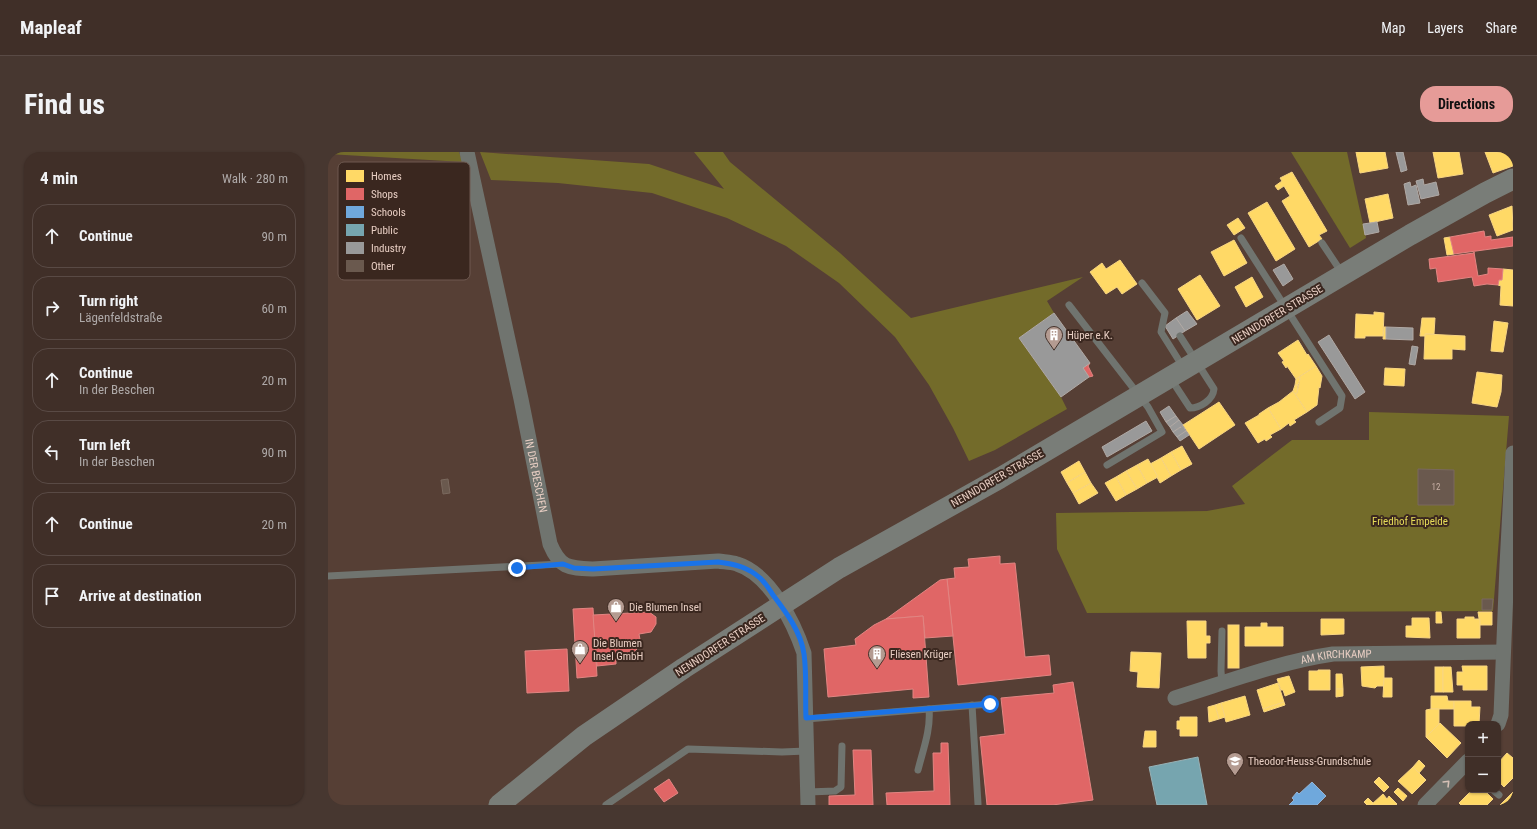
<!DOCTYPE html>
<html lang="en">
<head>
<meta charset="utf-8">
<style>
  body { margin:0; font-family:"Roboto Condensed",sans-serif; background:#473730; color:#f1f3f6 }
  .controls { position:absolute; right:12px; bottom:12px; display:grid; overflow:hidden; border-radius:8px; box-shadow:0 1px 3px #0004 }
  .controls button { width:36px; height:36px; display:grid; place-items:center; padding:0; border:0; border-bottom:1px solid #594a45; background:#402f28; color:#f1f3f6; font:20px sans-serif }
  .stop { position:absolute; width:12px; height:12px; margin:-9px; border:3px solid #1a73e8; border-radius:50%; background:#fff }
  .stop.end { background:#1a73e8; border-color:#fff; box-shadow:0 1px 4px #0008 }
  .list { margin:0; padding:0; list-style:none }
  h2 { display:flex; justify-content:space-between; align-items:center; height:52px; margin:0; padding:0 16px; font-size:17px }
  h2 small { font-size:13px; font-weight:400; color:#aea9a8 }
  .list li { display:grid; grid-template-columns:26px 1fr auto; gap:12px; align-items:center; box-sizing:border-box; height:64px; margin:0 8px 8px; padding:0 8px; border:1px solid #594a45; border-radius:16px }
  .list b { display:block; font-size:15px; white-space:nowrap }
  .list p { margin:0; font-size:13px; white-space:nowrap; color:#aea9a8 }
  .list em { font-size:13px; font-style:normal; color:#aea9a8 }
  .icon { flex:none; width:22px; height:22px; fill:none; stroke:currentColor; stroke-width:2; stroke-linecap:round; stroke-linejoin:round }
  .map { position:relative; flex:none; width:1185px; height:653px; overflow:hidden; border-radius:16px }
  header { display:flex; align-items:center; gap:24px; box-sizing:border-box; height:56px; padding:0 20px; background:#402f28; border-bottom:1px solid #594a45 }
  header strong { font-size:19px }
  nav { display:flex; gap:22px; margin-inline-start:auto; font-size:14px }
  .intro { display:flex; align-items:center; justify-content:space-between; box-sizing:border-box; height:96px; padding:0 24px }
  h1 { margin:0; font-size:28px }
  .button { padding:10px 18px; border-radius:16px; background:#e69b98; color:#111; font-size:14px; font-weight:700 }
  main { display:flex; gap:24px; padding:0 24px }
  aside { flex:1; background:#402f28; border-radius:16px; box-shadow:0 1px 3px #0004 }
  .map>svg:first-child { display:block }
</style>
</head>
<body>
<header>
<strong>Mapleaf</strong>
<nav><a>Map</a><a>Layers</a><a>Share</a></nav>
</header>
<div class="intro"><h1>Find us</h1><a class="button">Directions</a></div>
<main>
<aside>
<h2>4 min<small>Walk · 280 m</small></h2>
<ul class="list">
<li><svg class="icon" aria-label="ahead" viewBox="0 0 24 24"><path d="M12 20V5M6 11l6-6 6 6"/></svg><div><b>Continue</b></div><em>90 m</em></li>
<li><svg class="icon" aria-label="right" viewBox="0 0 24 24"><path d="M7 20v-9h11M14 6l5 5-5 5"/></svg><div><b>Turn right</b><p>Lägenfeldstraße</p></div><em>60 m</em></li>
<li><svg class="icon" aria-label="ahead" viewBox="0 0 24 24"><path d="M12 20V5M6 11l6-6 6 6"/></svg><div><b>Continue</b><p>In der Beschen</p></div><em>20 m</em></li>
<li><svg class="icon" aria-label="left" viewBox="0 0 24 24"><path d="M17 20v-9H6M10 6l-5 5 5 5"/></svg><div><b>Turn left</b><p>In der Beschen</p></div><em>90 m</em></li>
<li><svg class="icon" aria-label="ahead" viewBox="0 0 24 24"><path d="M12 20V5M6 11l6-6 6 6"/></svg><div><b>Continue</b></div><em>20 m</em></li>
<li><svg class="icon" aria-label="arrive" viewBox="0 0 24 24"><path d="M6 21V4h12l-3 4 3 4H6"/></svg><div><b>Arrive at destination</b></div></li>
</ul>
</aside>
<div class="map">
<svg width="1185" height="653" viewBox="0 0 1185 653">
  <rect width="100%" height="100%" fill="#563f35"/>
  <!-- green -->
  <g fill="#736b2a">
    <path d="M0,0H131L135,10L0,2Z"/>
    <path d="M152,0L321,12L396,37L366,0H395L402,10L512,101L583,166L755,125L719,149L726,161L691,186L733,245L739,257L667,298L641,309L625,276L601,233L567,185L511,131L458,94L399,66L324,41L230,31L163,28Z"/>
    <path d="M963,0H1019L1038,86L1022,96Z"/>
    <path d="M1041,260L1181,264L1165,459L759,461L729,397L728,361L879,359L917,352L904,334L964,288H1041Z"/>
  </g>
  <!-- homes -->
  <g fill="#ffd966" stroke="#f8d582">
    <path d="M1028,0H1057L1060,16L1032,21Z"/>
    <path d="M1105,0H1131L1135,22L1110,26Z"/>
    <path d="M1157,0H1182L1185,7V14L1165,21Z"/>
    <path d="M964,20L999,79L991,83L994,87L981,95L954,49L962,44L956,34L950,38L947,34L954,29L952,26Z"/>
    <path d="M1060,42L1065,66L1042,71L1037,47Z"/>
    <path d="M939,50L967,97L948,109L920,61Z"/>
    <path d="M1184,54L1185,78L1169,84L1161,63Z"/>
    <path d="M910,66L917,76L906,83L899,73Z"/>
    <path d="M1122,85L1126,102L1119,103L1116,86Z"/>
    <path d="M906,88L919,111L896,124L883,100Z"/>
    <path d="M792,108L809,132L794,142L789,135L778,142L762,120L774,111L778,117Z"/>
    <path d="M1175,117L1185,118V154L1172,153L1173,134L1170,133L1171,128H1174Z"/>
    <path d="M872,123L892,154L869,168L850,137Z"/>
    <path d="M924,125L935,145L918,155L907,135Z"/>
    <path d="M1046,160L1056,161L1055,184H1037V186H1027L1028,162L1046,163Z"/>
    <path d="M1094,166H1107L1106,182H1097V184H1092Z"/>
    <path d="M1166,169L1180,171L1175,200L1163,199Z"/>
    <path d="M1056,175H1058V187H1055Z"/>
    <path d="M1097,182L1137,184V198L1124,197V207H1096Z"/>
    <path d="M970,188L979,203L980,202L988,214L968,227L959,214L958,216L954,210L956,209L950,201Z"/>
    <path d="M988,214L994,224L992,236L991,235L989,253L979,260L967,242L969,241L972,227L971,225Z"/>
    <path d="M1057,216L1077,217L1076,234L1056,233Z"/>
    <path d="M1149,220L1174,223L1173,240L1169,255L1144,251Z"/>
    <path d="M971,225L972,227L970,233H967L968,227Z"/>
    <path d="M967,233H970L969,241L967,242L965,239Z"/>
    <path d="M965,239L979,260L966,268L968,270L962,274L961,271L953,277L940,256L951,250Z"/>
    <path d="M891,250L907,273L871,297L855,273Z"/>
    <path d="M940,256L953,277L942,283L944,285L938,289L937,287L930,291L917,271L931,263V262Z"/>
    <path d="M854,294L864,312L853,318L843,300Z"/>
    <path d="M843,300L853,318L843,324L833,306Z"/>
    <path d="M833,306L843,324L832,331L822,312Z"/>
    <path d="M820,307L830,325L819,331L809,313Z"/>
    <path d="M751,309L757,320L739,331L733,320Z"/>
    <path d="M809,313L819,331L809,337L798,319Z"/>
    <path d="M798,319L809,337L798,343L788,325Z"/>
    <path d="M757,320L763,331L745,341L739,331Z"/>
    <path d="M788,325L798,343L788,349L777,331Z"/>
    <path d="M763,331L770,341L751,352L745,341Z"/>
    <path d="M1108,460H1113L1114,471H1108Z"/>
    <path d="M1150,460H1164V473H1152Z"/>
    <path d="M1137,465H1146V467H1152V486H1129V467H1137Z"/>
    <path d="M1084,466H1101L1102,486L1078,485V474H1084Z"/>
    <path d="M993,467H1016V482L993,483Z"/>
    <path d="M859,469H878V484H882V491H878V506H860Z"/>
    <path d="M933,471H939V475H955V494H917V475H933Z"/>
    <rect x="900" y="473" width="11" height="43"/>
    <path d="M803,500L833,501L831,536L809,535L810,520L802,519Z"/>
    <path d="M1056,514V534H1049L1047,536L1034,534L1033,515Z"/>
    <path d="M1134,514H1159V538H1135V533H1129V520H1135Z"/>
    <rect x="1107" y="515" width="8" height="25"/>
    <path d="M1115,515H1123L1125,540H1115Z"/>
    <path d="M990,518H1002V538H981V519H990Z"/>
    <path d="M1008,522H1014L1015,537H1008Z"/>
    <path d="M961,524L967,540L957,544L955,538H953L949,527Z"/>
    <path d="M1056,526H1064V545H1055Z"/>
    <path d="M950,531L956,550L935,557L929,538Z"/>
    <path d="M1008,537H1015V544L1008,545Z"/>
    <path d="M917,544L922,563L898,570L893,551Z"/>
    <path d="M1103,544H1119L1120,549H1126V557H1103Z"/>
    <path d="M1126,549H1143V555H1152L1151,572H1140V574H1126Z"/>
    <path d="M956,550L957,553L936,560L935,557Z"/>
    <path d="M893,551L897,565L891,567L887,553Z"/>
    <path d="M887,553L891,567L881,570L880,555Z"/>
    <path d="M1103,557H1111V572L1098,585V558Z"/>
    <path d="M852,565H869V584H852V577H849V569H852Z"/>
    <path d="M1112,571L1133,591L1119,606L1098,585Z"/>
    <path d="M817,579H828V595H815Z"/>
    <path d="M1179,601L1185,606V626L1176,635L1170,629V611Z"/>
    <path d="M1091,608L1097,614L1091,621L1085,615Z"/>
    <path d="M1085,615L1098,628L1084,642L1070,629Z"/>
    <path d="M1051,625L1061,635L1056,640L1046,630Z"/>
    <path d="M1070,636L1079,644L1075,649L1066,640Z"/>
    <path d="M1144,638H1156L1165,647L1159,653H1133L1131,651Z"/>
    <path d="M1185,640V653H1183L1178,647Z"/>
    <path d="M1055,642L1059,647L1061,644L1069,652L1068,653H1043Z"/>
    <path d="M1040,646L1045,651L1043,653H1039L1036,650Z"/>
    <path d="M1178,647L1183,653H1172Z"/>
  </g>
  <!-- shops -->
  <g fill="#e06666" stroke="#e28582">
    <path d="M1156,79L1157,85L1163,84V88L1185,85V94L1126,102L1122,85Z"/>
    <path d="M1146,100L1150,124L1160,122V116L1175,117L1174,128H1171L1170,133L1159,132L1146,134L1144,125L1110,130L1108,116L1102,117L1101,107L1146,101Z"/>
    <path d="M762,211L760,214L765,224L761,225L755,216Z"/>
    <path d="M672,404V412L687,411L697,505L721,503L723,523L630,533L619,427L627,426L626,416L641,415L640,407Z"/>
    <path d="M619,427L625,484L597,486L595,464L558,467L612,428Z"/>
    <path d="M265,456L269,524L249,526L245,457Z"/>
    <path d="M321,460L328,465V472L323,480L311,482L313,493L305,501L288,500V512L269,514L265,463Z"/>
    <path d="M595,464L601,545L585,546V537L500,545L496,497L528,493L527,487L546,473L558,467Z"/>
    <path d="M239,497L241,539L199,541L197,499Z"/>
    <path d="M745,530L765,648L724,653H659L652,585L677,582L673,546L726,541L725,533Z"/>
    <path d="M613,591H620L622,653H559L558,641L606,639L605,601H613Z"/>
    <path d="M525,598H543L545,653H501V644L527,643Z"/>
    <path d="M341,627L350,641L336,650L326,637Z"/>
  </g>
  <!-- schools -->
  <path fill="#6fa8dc" stroke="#93b3d4" d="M984,630L998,644L989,653H961L966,648L964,646L969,640L971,642Z"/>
  <!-- public -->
  <path fill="#76a5af" stroke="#98b1b5" d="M870,605L879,653H829L821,615Z"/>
  <!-- industry -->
  <g fill="#999" stroke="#b0a9a5">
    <path d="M1068,0H1075L1079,18L1073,20Z"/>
    <path d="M1095,27L1096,33L1108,30L1111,43L1093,47L1088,29Z"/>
    <path d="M1082,30L1083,35L1088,33L1092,51L1080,53L1076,32Z"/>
    <path d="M1049,70L1051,80L1037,83L1035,72Z"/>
    <path d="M956,112L965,127L955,134L945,118Z"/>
    <path d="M859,159L869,172L857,179L848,166Z"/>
    <path d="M726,161L762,211L755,216L761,225L733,245L691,186Z"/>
    <path d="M848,166L857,179L845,187L837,174Z"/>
    <path d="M1058,175L1085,176V188L1058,187Z"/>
    <path d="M1001,183L1037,240L1027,247L990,190Z"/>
    <path d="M1084,194L1090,195L1087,213L1081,212Z"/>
    <path d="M841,254L848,264L838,270L832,260Z"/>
    <path d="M848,264L851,268L842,275L838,270Z"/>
    <path d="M851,268L855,273L845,280L842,275Z"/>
    <path d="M818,269L824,279L779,305L774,295Z"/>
    <path d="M855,274L858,279L849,285L845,280Z"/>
    <path d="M858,279L861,283L852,289L849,285Z"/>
  </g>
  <!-- building -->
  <g fill="#6a594e" stroke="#7a695e">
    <path d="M1090,317L1126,318V353H1090Z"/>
    <path d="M120,327L122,341L115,342L113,328Z"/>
    <path d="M1154,447H1165L1164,458H1154Z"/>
  </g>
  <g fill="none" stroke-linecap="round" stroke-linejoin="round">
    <!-- lane -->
    <g stroke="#70746f" stroke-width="7">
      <path d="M913,86L1014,244L1012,256L991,270"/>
      <path d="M994,91L1014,121"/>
      <path d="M814,131L837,161L833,180L855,215"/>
      <path d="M741,153L820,255L834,280L779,313"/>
      <path d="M843,227L862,256C872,256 885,248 886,237L852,184"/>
      <path d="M0,424L233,412"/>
      <path d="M894,531L893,519L894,479"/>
      <path d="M644,553L650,652"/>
      <path d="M478,567L662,552"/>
      <path d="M590,618C595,598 603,577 601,557"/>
      <path d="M1165,638L1171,643"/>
      <path d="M480,640L507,639L513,635L514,594"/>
      <path d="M278,653L360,597L454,600L478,599"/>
    </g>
    <!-- street -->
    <g stroke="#70746f" stroke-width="15">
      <path id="s1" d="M139,0L193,247L222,392C232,416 240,416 265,417L390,409C396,410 403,410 409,412C442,422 466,471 476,501L480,653"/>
      <path id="s2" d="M847,546C899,530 951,510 1005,502L1175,500"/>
      <path d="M1170,572L1173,563L1179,413L1185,301"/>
      <path d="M1097,653L1140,609"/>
    </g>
    <!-- secondary -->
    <path stroke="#797d78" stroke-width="21" d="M171,653L256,584L356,516L511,416L672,326L1082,83L1157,41L1185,27"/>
  </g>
  <!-- one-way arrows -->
  <defs><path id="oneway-chevron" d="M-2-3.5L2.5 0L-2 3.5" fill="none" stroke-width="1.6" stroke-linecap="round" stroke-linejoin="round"/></defs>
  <use stroke="#d5c0b6" href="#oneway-chevron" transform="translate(1119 631) rotate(-45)"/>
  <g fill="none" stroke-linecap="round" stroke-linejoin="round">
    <!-- route -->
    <path stroke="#1a73e8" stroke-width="5" d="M189,416L235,412L246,416L265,417L390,410C406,412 420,415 432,426C437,430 441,437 445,443C458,460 473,480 476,502C479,523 477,545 478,566L662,552"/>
  </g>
  <!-- icons -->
  <defs>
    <symbol id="building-pin" viewBox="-11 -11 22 30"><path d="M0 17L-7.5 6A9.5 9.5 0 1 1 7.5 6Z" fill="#b49b91" stroke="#3a271f"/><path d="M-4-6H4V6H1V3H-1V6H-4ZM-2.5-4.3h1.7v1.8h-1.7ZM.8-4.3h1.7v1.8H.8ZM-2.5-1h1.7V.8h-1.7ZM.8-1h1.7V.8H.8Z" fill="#fff"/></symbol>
    <symbol id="shop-pin" viewBox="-11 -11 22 30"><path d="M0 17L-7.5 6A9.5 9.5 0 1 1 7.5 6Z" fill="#b49b91" stroke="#3a271f"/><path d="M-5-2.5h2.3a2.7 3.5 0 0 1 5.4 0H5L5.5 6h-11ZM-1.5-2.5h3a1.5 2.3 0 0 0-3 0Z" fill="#fff"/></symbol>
    <symbol id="school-pin" viewBox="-11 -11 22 30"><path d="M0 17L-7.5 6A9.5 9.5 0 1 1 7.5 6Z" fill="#b49b91" stroke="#3a271f"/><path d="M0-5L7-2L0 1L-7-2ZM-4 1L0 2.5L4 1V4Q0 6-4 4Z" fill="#fff"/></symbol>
  </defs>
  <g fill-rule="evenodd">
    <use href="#building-pin" x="716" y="173" width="20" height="27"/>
    <use href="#shop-pin" x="278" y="445" width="20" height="27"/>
    <use href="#shop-pin" x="242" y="487" width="20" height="27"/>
    <use href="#building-pin" x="539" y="492" width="20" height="27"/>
    <use href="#school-pin" x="897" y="599" width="20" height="27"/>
  </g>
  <g text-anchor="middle" stroke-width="4" stroke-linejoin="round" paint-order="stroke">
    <!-- number labels -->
    <g font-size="9" fill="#c8b0a5">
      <text x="1108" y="338">12</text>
    </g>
    <!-- street labels -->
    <g font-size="11" fill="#e7cdc2" stroke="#3a271f">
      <text transform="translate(949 162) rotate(-31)" y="4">NENNDORFER STRASSE</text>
      <text dy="4" stroke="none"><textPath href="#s1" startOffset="331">IN DER BESCHEN</textPath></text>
      <text transform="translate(669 326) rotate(-30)" y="4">NENNDORFER STRASSE</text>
      <text transform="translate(392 493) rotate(-33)" y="4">NENNDORFER STRASSE</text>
      <text dy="4" stroke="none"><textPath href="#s2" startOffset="167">AM KIRCHKAMP</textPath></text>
    </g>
    <!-- poi labels -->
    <g font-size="11" fill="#e7cdc2" stroke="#3a271f" text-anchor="start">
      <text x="739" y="187">Hüper e.K.</text>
      <text x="301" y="459">Die Blumen Insel</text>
      <text x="265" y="495">Die Blumen<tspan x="265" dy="13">Insel GmbH</tspan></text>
      <text x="562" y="506">Fliesen Krüger</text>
      <text x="920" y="613">Theodor-Heuss-Grundschule</text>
    </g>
    <!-- park labels -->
    <g font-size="11" fill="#e7dc59" stroke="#3a271f">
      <text x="1082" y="373">Friedhof Empelde</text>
    </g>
  </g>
  <!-- legend -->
  <rect x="10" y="10" width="132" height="118" rx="6" fill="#3a271f" stroke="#6e5950" stroke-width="1"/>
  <rect x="18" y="18" width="18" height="12" fill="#ffd966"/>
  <rect x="18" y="36" width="18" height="12" fill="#e06666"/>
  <rect x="18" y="54" width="18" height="12" fill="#6fa8dc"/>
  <rect x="18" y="72" width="18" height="12" fill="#76a5af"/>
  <rect x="18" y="90" width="18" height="12" fill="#999"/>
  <rect x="18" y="108" width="18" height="12" fill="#6a594e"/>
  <g font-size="11" fill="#e7cdc2">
    <text x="43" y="28">Homes</text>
    <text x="43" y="46">Shops</text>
    <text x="43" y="64">Schools</text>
    <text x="43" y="82">Public</text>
    <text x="43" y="100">Industry</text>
    <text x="43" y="118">Other</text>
  </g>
</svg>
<div class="controls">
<button>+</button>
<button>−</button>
</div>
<div class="stop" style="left:662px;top:552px"></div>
<div class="stop end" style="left:189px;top:416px"></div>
</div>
</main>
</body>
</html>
